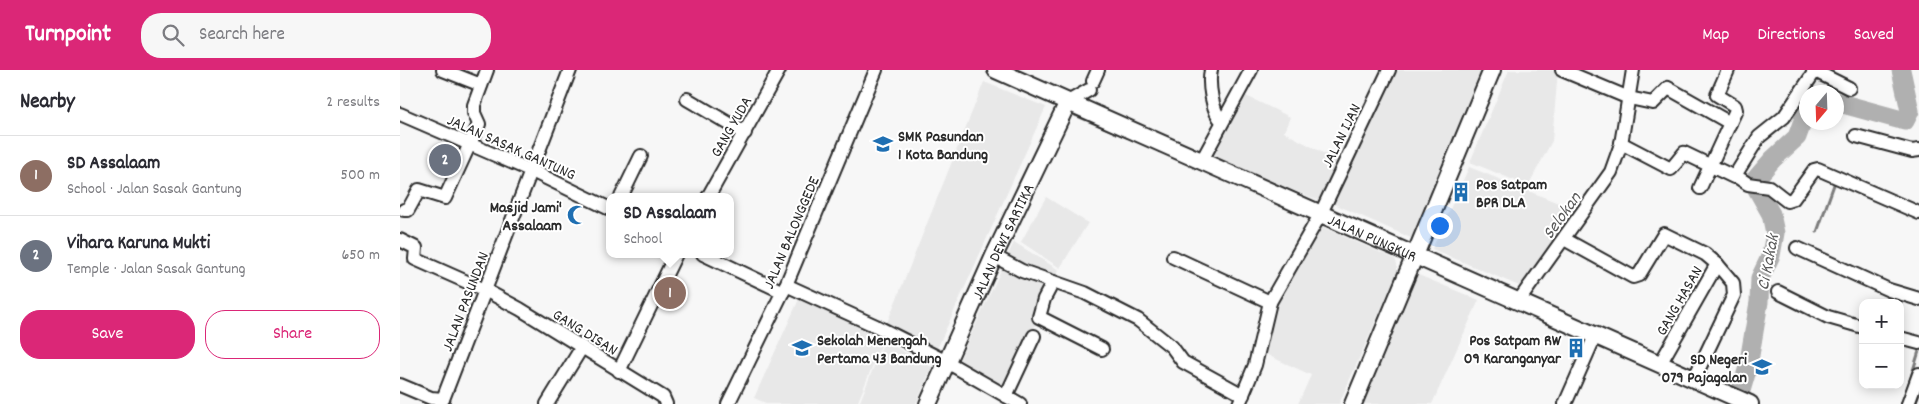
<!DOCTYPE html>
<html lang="en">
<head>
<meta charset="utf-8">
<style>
  body { margin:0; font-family:Dekko,sans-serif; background:#f7f7f7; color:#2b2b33 }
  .controls { position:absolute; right:15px; bottom:15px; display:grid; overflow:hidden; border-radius:10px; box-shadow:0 2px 12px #0003 }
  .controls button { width:45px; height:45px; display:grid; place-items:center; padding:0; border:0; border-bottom:1px solid #e1e1e2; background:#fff; color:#2b2b33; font:25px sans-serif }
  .compass { position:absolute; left:1399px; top:15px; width:45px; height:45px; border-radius:50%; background:#fff; box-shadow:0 2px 12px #0003; rotate:199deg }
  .you { position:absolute; left:1039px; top:155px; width:18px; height:18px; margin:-12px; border:4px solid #fff; border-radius:50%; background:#1a73e8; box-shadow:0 0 0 8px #1a73e833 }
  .badge { display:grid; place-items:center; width:32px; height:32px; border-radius:50%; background:#db2777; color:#fff; font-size:16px; font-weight:700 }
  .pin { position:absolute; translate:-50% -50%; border:2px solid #fff; box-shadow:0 1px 5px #0006 }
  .popup { position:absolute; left:206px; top:123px; width:128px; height:65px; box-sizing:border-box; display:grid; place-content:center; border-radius:10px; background:#fff; filter:drop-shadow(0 1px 4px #0005); font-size:16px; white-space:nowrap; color:#7c7c81 }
  .popup b { font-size:19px; color:#2b2b33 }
  .popup::after { content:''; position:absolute; left:50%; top:100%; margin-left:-10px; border:10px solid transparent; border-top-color:#fff }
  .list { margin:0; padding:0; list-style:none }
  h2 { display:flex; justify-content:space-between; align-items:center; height:65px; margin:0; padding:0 20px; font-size:21px }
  h2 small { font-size:16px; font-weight:400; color:#7c7c81 }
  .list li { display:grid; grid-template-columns:32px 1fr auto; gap:15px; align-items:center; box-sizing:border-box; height:80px; padding:0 20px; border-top:1px solid #e1e1e2 }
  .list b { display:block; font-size:19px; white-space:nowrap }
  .list p { margin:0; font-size:16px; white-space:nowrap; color:#7c7c81 }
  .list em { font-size:16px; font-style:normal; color:#7c7c81 }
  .actions { display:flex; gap:10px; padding:15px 20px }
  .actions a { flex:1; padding:11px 0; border:1px solid #db2777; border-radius:20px; text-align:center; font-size:18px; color:#db2777 }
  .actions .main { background:#db2777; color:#fff }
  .icon { flex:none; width:28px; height:28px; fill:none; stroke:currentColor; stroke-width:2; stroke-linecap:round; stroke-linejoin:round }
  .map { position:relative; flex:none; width:1519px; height:334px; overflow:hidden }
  header { display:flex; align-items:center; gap:30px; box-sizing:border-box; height:70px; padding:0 25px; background:#db2777; color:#fff }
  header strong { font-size:24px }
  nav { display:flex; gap:28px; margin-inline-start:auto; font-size:18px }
  .search { width:350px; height:45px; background:#f7f7f7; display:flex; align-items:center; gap:12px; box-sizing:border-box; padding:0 18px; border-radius:20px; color:#7c7c81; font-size:19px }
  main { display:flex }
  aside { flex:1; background:#fff }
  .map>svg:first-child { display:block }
</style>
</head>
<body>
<header>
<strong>Turnpoint</strong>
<div class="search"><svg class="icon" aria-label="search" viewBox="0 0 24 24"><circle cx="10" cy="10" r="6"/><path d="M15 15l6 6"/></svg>Search here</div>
<nav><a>Map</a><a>Directions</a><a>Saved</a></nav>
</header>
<main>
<aside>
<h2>Nearby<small>2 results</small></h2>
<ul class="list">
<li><span class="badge" style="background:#8d6e63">1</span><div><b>SD Assalaam</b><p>School · Jalan Sasak Gantung</p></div><em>500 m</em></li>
<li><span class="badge" style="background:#6b7280">2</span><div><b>Vihara Karuna Mukti</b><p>Temple · Jalan Sasak Gantung</p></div><em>650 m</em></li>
</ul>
<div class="actions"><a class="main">Save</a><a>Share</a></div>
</aside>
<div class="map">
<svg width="1519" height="334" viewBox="0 0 1519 334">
  <rect width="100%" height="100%" fill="#f7f7f7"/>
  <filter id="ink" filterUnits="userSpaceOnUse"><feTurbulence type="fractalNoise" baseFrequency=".02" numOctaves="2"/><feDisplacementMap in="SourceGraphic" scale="10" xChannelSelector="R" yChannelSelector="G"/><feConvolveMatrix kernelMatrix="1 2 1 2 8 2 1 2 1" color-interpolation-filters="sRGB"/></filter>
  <g filter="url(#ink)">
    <!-- built -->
    <g fill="#e8e8e8">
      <path d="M997,0H1085L1013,169L930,132L978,41Z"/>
      <path d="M1109,0H1158L1152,71L1128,116L1070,92Z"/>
      <path d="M584,12L646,37L537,279L487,253Z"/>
      <path d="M840,23L890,47L884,62L942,93L923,132L807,86Z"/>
      <path d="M1069,97L1181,142L1124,218L1032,179Z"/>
      <path d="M646,127L688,153L660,198L621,172Z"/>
      <path d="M918,155L995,189L997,194V203L939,334H898L911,305L861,282L873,236Z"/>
      <path d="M614,172L659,200L608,319L557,295Z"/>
      <path d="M1016,204L1079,230L1032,334H962Z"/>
      <path d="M400,227L483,270L457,334H368L354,328Z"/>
      <path d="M484,271L532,297L516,334H459Z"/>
    </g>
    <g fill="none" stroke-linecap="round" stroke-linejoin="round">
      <!-- stream -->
      <g stroke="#7b7b7b" stroke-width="3">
        <path d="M1446,33L1448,22"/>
        <path d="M668,42L727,67"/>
        <path d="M1417,162L1436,109"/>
        <path d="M1508,317L1519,281"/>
      </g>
      <!-- river -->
      <g stroke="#b0b0b0" stroke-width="19">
        <path d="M1436,32L1505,51L1510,41L1501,0"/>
        <path d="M1337,334L1348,297L1359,232L1360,208L1371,185L1375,163L1371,144L1353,112L1373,89L1397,67L1406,42"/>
      </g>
      <defs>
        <g id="minor">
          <path d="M43,0L81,15"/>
          <path d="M811,0C808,13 812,42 822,51"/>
          <path d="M1162,0L1229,28L1253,33L1268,18L1330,53"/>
          <path d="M1413,0L1449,18"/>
          <path d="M693,11L698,0"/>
          <path d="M287,29L345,63"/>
          <path d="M668,32L689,20"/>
          <path d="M0,44L132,101L210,139"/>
          <path d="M1456,66L1512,81L1519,80"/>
          <path d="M1221,73L1271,99L1284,83L1334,107L1359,67L1384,47L1415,1"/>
          <path d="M801,92L851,0"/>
          <path d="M1336,106L1348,114L1369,117L1387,131L1393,129L1414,100L1418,99L1519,143"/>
          <path d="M1300,118L1336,40L1335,36L1317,25L1328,0"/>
          <path d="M221,127L241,86"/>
          <path d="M308,127L379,0"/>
          <path d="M4,140H8L19,120L45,128L79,54L74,43V35L87,0"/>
          <path d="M1164,169L1233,207L1239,205L1264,164L1305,184L1317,194L1260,294"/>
          <path d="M0,170L16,178L15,189L85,220L120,239L263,327L266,334"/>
          <path d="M1397,178L1489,220L1519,229"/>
          <path d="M303,184L383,222"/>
          <path d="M594,186L622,201L685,223L738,250L772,277L783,292L843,325"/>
          <path d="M773,187L870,232"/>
          <path d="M653,212L644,229L639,247L702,279"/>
          <path d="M386,215L476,256L547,292L620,334"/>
          <path d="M1378,222L1428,247L1463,257"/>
          <path d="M1118,232L1211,102L1221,74L1233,0"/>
          <path d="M1500,268L1519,273"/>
          <path d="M219,301L276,184"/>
          <path d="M1294,309L1334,225L1333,213L1317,194"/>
          <path d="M0,315L31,328L43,329"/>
          <path d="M606,326L634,266"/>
          <path d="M43,329L170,0"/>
          <path d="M147,334L182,277"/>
          <path d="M328,334L386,215L476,0"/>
          <path d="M839,334L855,295L870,232L920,145L989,0"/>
          <path d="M1165,334L1195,266"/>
          <path d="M1508,334L1519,304"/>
        </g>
        <g id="major">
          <path id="s1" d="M596,0L1350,334"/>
          <path id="s2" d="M528,334L594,186L668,32"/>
          <path d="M953,334L1092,0"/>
        </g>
      </defs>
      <!-- minor casing -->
      <use href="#minor" stroke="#2b2b2b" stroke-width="16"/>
      <!-- major casing -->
      <use href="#major" stroke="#2b2b2b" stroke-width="20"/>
      <!-- minor -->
      <use href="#minor" stroke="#fff" stroke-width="12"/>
      <!-- major -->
      <use href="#major" stroke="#fff" stroke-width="16"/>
    </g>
  </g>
  <!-- icons -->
  <defs>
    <symbol id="school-bare" viewBox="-9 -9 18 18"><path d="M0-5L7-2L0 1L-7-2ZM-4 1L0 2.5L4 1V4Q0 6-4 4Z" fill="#1f6fb2" stroke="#fff" stroke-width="2.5" paint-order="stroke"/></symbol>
    <symbol id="building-bare" viewBox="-9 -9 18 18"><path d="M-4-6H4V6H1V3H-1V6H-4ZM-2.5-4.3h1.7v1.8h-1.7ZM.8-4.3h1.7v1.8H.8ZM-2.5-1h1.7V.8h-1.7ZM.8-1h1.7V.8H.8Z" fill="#1f6fb2" stroke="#fff" stroke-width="2.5" paint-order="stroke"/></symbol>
    <symbol id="mosque-bare" viewBox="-9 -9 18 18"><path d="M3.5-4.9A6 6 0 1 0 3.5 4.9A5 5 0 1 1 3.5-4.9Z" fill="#1f6fb2" stroke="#fff" stroke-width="2.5" paint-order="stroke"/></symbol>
  </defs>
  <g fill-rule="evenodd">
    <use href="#school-bare" x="469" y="60" width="28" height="28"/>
    <use href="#building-bare" x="1047" y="108" width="28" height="28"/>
    <use href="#mosque-bare" x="163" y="131" width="28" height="28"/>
    <use href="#school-bare" x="388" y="264" width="28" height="28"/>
    <use href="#building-bare" x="1162" y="264" width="28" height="28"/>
    <use href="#school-bare" x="1348" y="283" width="28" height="28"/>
  </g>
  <g text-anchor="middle" stroke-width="4" stroke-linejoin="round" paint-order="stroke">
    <!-- street labels -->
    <g font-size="16" fill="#2b2b2b" stroke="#fff">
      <text transform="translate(330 56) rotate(-60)" y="6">GANG YUDA</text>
      <text transform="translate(940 65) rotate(-64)" y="6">JALAN IJAN</text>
      <text transform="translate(112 76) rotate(24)" y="6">JALAN SASAK GANTUNG</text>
      <text transform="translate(390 162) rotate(-67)" y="6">JALAN BALONGGEDE</text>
      <text dy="6" stroke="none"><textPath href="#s1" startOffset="412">JALAN PUNGKUR</textPath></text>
      <text dy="6" stroke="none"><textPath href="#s2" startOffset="179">JALAN DEWI SARTIKA</textPath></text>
      <text transform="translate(1278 230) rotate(-60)" y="6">GANG HASAN</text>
      <text transform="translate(64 231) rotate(-69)" y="6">JALAN PASUNDAN</text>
      <text transform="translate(186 261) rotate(32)" y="6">GANG DISAN</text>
    </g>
    <!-- poi labels -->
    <g font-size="16" font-weight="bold" fill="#2b2b2b" stroke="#fff" text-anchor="start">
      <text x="498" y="71">SMK Pasundan<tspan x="498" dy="18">1 Kota Bandung</tspan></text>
      <text x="1076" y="119">Pos Satpam<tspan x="1076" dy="18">BPR DLA</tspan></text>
      <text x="162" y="142" text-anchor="end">Masjid Jami'<tspan x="162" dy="18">Assalaam</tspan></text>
      <text x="417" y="275">Sekolah Menengah<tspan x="417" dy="18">Pertama 43 Bandung</tspan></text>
      <text x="1161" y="275" text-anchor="end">Pos Satpam RW<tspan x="1161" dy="18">09 Karanganyar</tspan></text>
      <text x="1347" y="294" text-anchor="end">SD Negeri<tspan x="1347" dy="18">079 Pajagalan</tspan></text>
    </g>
    <!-- water labels -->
    <g font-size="18" font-style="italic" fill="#5a5a5a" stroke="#fff">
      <text transform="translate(1161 145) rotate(-54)" y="6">Selokan</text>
      <text transform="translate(1367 192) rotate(-79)" y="6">Ci Kakak</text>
    </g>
  </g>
</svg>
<div class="controls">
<button>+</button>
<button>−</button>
</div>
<svg class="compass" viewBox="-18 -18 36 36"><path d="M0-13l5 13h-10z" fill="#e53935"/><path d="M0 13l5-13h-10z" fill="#7c7c81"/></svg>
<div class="you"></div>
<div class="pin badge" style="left:270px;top:223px;background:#8d6e63">1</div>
<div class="popup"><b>SD Assalaam</b>School</div>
<div class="pin badge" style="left:45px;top:90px;background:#6b7280">2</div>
</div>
</main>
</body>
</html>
